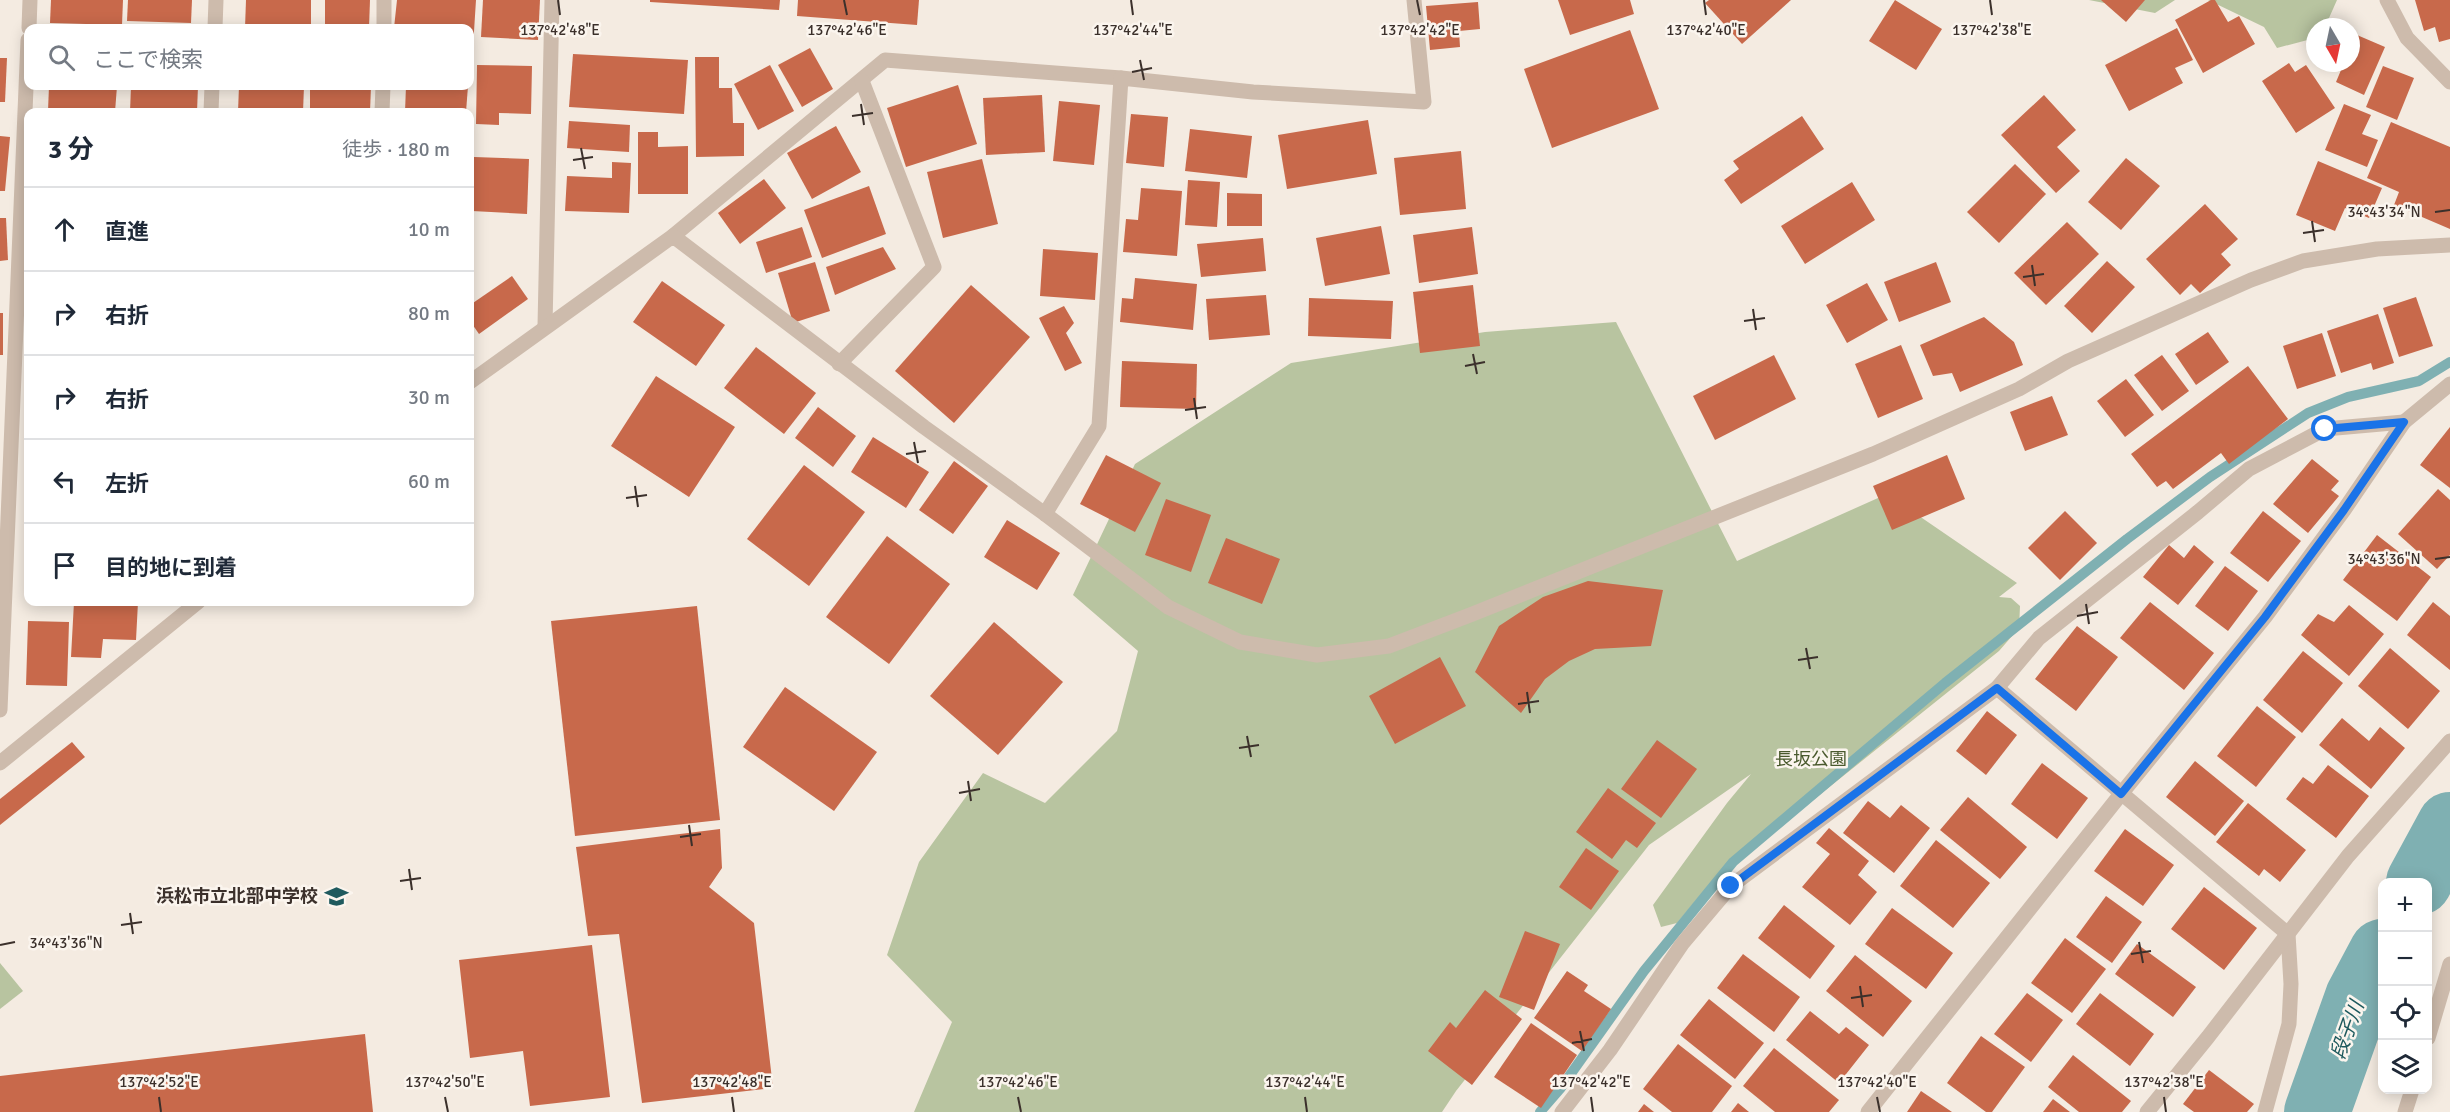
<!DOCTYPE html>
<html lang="ja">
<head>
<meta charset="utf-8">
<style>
  body { margin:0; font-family:Signika,"Noto Sans JP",sans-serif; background:#f2f2f3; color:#1f2937 }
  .controls { position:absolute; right:18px; bottom:18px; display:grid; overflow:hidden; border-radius:12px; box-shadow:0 3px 15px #0003 }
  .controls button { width:54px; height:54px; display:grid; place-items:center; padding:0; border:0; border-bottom:2px solid #e0e1e3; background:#fff; color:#1f2937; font:30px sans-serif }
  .compass { position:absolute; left:2306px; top:18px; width:54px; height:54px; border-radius:50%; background:#fff; box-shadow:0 3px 15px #0003; rotate:171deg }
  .stop { position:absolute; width:18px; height:18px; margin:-14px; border:4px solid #1a73e8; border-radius:50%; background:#fff }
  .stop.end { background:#1a73e8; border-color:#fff; box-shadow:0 2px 6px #0008 }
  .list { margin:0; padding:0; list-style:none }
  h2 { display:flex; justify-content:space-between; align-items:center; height:78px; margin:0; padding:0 24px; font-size:26px }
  h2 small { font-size:20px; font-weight:400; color:#747a83 }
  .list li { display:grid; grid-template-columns:39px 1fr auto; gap:18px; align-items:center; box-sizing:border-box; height:84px; padding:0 24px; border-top:2px solid #e0e1e3 }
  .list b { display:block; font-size:22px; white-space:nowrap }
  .list em { font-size:20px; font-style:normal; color:#747a83 }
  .icon { flex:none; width:33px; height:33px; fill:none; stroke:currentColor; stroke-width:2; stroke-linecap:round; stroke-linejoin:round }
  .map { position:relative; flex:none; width:2450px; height:1112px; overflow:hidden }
  .search { position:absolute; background:#fff; box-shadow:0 3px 15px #0003; left:24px; top:24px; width:450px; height:66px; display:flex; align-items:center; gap:15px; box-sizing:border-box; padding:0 21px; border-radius:12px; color:#747a83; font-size:22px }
  .panel { position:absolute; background:#fff; box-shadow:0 3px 15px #0003; left:24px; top:108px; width:450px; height:498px; border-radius:12px }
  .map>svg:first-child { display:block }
</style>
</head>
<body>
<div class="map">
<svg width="2450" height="1112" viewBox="0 0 2450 1112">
  <rect width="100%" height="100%" fill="#f4ebe1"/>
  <!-- green -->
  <g fill="#b8c4a0">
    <path d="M2089,0H2175L2155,13Z"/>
    <path d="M2208,0H2337L2325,27H2315V38L2277,48L2264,27Z"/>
    <path d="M1616,322L1737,561L1887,494L2017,583L1999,597L2011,598L2020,606L2019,628L1999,651L1802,809L1702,893L1677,923L1661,927L1653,905L1727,803L1751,774L1649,845L1456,1091L1442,1112H914L952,1022L887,955L919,862L983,773L1045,803L1117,731L1138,651L1073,595L1135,464L1291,363L1485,332Z"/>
    <path d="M0,963L23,991L0,1009Z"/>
  </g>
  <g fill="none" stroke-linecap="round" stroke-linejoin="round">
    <!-- stream -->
    <path stroke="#7fb0b2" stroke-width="10" d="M1540,1112L1560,1089L1644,971L1733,862L1945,683L2127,539L2210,477L2308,413L2348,397L2419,381L2450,362"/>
    <!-- river -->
    <g stroke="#7fb0b2" stroke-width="66">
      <path d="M2419,882L2450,825"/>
      <path d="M2317,1112L2358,997L2382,952"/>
    </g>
  </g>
  <!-- building -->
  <g fill="#c8694b">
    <path d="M51,0H123L122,25L50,23Z"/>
    <path d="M128,0H192L191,23L127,21Z"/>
    <path d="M246,0H311V28H245Z"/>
    <path d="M325,0H370L369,28H325Z"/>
    <path d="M397,0H476L473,47H470V28H394Z"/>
    <path d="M483,0H540L538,40L481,37Z"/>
    <path d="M650,0H780L779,10L650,2Z"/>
    <path d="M798,0H919L917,25L797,16Z"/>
    <path d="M1558,0H1630L1634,14L1570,35Z"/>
    <path d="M1709,0H1791L1742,44L1705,3Z"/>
    <path d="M1895,0L1942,29L1916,70L1869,41Z"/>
    <path d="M2101,0H2145L2126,22Z"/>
    <path d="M2211,0H2215L2228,22L2239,16L2255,44L2203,73L2175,20Z"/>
    <path d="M2415,0H2450V39L2439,42L2435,27L2424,31Z"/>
    <path d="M1478,2L1480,29L1459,31L1460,47L1430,50L1426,6Z"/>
    <path d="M2177,28L2193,60L2175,68L2183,83L2129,111L2105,65Z"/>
    <path d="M1630,30L1659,109L1552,148L1524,69Z"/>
    <path d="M2357,35L2385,47L2364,95L2336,82L2344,63H2351V48Z"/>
    <path d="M810,48L833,89L802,107L778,65Z"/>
    <path d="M573,54L688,60L684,114L569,107Z"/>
    <path d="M695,57H719V88H732L733,123H744V156L696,157Z"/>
    <path d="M0,58H7L5,102H0Z"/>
    <path d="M2289,63L2295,72L2306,65L2335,108L2296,133L2262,81Z"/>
    <path d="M477,65L532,66L531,114L499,113V125L476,124Z"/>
    <path d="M770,65L794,111L758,130L734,84Z"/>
    <path d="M2383,66L2414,78L2397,120L2366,107Z"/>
    <path d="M958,85L977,144L906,167L887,108Z"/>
    <path d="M49,86H117L115,112L48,111Z"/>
    <path d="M131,86H198L197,112H130Z"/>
    <path d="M239,86H304L303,112H238Z"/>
    <path d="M310,86H371L370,112H310Z"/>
    <path d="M406,86H468L466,112H405Z"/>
    <path d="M1042,95L1045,152L986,155L983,98Z"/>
    <path d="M2044,95L2076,130L2057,147L2080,171L2056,193L2001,135Z"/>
    <path d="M1059,101L1100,105L1094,165L1053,161Z"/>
    <path d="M2344,104L2371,115L2362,134L2378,140L2367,167L2325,150Z"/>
    <path d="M1131,114L1168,117L1164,167L1126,163Z"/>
    <path d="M1802,116L1824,149L1741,204L1724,180L1739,169L1733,161Z"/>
    <path d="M1368,120L1377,174L1287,189L1278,135Z"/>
    <path d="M569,121L630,125L629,152L567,148Z"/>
    <path d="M2391,122L2450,147V229L2394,205L2399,192L2367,178Z"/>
    <path d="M836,126L861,172L812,199L787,153Z"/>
    <path d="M1190,129L1252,136L1247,178L1185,171Z"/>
    <path d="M638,132H658V147L688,146V194H638Z"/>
    <path d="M0,136L10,137L5,191H0Z"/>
    <path d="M1461,151L1466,209L1400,215L1394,158Z"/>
    <path d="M474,157L529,159L527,214L472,211Z"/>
    <path d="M2126,158L2160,186L2121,230L2088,202Z"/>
    <path d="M982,159L998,224L943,238L927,172Z"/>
    <path d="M2318,161L2382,188L2369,218L2345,208L2335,231L2296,215Z"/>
    <path d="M612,162L631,163L629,213L565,211L567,176L612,178Z"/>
    <path d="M2015,164L2046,194L1999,243L1967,212Z"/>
    <path d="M764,179L786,208L740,244L718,213Z"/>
    <path d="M1188,180L1220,182L1217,227L1185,225Z"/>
    <path d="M1852,182L1875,220L1805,264L1781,226Z"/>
    <path d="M869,186L886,234L822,258L804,210Z"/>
    <path d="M1141,188L1182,191L1177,256L1123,252L1126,219L1138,220Z"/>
    <path d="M1227,193L1262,194V226H1227Z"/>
    <path d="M2205,204L2238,239L2221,254L2231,265L2200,293L2191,284L2180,295L2146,259Z"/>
    <path d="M0,218H6L8,260L0,261Z"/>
    <path d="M2067,222L2099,254L2046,305L2014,273Z"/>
    <path d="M1381,226L1390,274L1325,286L1316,238Z"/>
    <path d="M802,227L812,257L766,273L756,242Z"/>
    <path d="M1472,227L1478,274L1419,283L1413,235Z"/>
    <path d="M1263,238L1266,271L1201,277L1197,244Z"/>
    <path d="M883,247L896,269L835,295L826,267Z"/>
    <path d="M1043,249L1098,253L1095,300L1040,296Z"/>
    <path d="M2107,261L2135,287L2092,333L2064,306Z"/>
    <path d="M815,262L830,311L793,323L778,273Z"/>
    <path d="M1936,262L1951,302L1899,322L1884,282Z"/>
    <path d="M512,276L528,299L479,334L470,321V305Z"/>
    <path d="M1135,278L1197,284L1193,330L1120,322L1122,298L1133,299Z"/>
    <path d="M662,281L725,325L696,366L633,322Z"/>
    <path d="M1867,283L1888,320L1847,343L1826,305Z"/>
    <path d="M971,285L1030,337L954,423L895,371Z"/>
    <path d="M1473,285L1480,346L1420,353L1413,292Z"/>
    <path d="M1266,295L1270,335L1209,340L1206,299Z"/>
    <path d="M2416,297L2433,346L2399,357L2383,308Z"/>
    <path d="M1309,298L1393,301L1391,339L1308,336Z"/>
    <path d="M1064,306L1074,323L1066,333L1082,363L1065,371L1039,318Z"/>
    <rect x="0" y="313" width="3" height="42"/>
    <path d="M2378,314L2394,363L2373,370L2371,363L2341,373L2327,331Z"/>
    <path d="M1984,317L2014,342L2023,365L1960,392L1952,373L1933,376L1920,345Z"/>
    <path d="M2208,332L2229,362L2196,385L2175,354Z"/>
    <path d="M2322,333L2336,376L2297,389L2283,346Z"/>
    <path d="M1901,345L1923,399L1878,418L1855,364Z"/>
    <path d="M756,347L816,393L784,434L724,388Z"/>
    <path d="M1774,355L1796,399L1715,440L1693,396Z"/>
    <path d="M2162,355L2189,391L2162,411L2134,375Z"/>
    <path d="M1122,361L1197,364L1196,409L1120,407Z"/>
    <path d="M2248,366L2288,419L2229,464L2221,453L2173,489L2166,481L2157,487L2131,454Z"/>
    <path d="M656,376L735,427L689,497L611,446Z"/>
    <path d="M2126,379L2154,415L2125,437L2097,401Z"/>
    <path d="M2052,396L2068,435L2025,451L2010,412Z"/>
    <path d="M818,407L856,436L833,467L795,438Z"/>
    <path d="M2450,427V488L2420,465Z"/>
    <path d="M873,437L929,472L906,508L851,472Z"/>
    <path d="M1106,455L1161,483L1135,532L1080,504Z"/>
    <path d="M1947,455L1965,499L1892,530L1873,486Z"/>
    <path d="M2312,459L2339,481L2331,490L2339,496L2308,533L2273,504Z"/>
    <path d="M954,461L988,486L953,534L919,510Z"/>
    <path d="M804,465L865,512L809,586L747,539Z"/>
    <path d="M2438,489L2450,500V555L2437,569L2398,534Z"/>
    <path d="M1166,499L1211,515L1191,572L1145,555Z"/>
    <path d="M2065,511L2097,543L2060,580L2028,548Z"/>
    <path d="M2263,511L2301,541L2268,582L2230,553Z"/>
    <path d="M1007,520L1060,553L1037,590L984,557Z"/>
    <path d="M2377,535L2431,577L2397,621L2343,580Z"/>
    <path d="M887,536L950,584L889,664L826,617Z"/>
    <path d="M1226,538L1280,559L1262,604L1208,583Z"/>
    <path d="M2169,545L2184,558L2194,545L2214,562L2178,605L2143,577Z"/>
    <path d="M2225,566L2258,591L2228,631L2195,606Z"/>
    <path d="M1588,581L1663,590L1651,646L1595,649L1569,661L1545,679L1521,713L1475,672L1499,626L1543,597Z"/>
    <path d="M74,602H138L136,640L103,639L101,658L71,657Z"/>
    <path d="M2150,602L2214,653L2184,690L2120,638Z"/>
    <path d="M2433,602L2450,616V670L2407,635Z"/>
    <path d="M2349,605L2384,634L2349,676L2301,635L2318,614L2334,622Z"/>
    <path d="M697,606L720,820L575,836L551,621Z"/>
    <path d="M28,621L69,622L67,686L26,685Z"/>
    <path d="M994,622L1063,682L998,755L930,696Z"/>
    <path d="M2077,626L2118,657L2076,711L2035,679Z"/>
    <path d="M2390,648L2440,691L2408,729L2358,686Z"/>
    <path d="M2303,651L2343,683L2302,733L2263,700Z"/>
    <path d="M1440,657L1466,706L1395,744L1369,696Z"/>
    <path d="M785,687L877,752L834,811L743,747Z"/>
    <path d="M2257,706L2296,737L2256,787L2217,756Z"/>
    <path d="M1987,711L2017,735L1986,775L1956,751Z"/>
    <path d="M2342,718L2369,741L2380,727L2405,748L2371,789L2319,745Z"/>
    <path d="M1657,740L1697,769L1661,818L1621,789Z"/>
    <path d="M72,742L85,757L0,825V799Z"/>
    <path d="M2195,761L2244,801L2215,836L2166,797Z"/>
    <path d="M2042,763L2088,798L2057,839L2011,804Z"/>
    <path d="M2328,765L2369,796L2336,838L2286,799L2303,777L2313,784Z"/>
    <path d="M1608,788L1656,823L1637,848L1626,840L1612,859L1576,832Z"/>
    <path d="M1968,797L2027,847L2000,879L1940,830Z"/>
    <path d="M1868,801L1890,818L1901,805L1930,828L1894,873L1843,833Z"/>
    <path d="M2248,803L2306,850L2280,882L2264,869L2259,876L2216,842Z"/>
    <path d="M1829,828L1869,861L1858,875L1877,892L1850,925L1802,887L1830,854L1816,843Z"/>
    <path d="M720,829L722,868L709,887L754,923L773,1088L642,1103L619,934L588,936L576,847Z"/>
    <path d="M2125,829L2174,865L2143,906L2094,871Z"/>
    <path d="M1936,840L1990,883L1953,928L1900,886Z"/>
    <path d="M1586,848L1619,871L1591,910L1559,887Z"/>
    <path d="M2204,887L2257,928L2224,970L2171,929Z"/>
    <path d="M2106,896L2142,922L2112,963L2076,937Z"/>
    <path d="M1784,905L1835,946L1810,979L1758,938Z"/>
    <path d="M1892,908L1953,953L1926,989L1865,944Z"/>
    <path d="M1525,931L1560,944L1534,1010L1499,997Z"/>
    <path d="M2065,938L2106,969L2072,1013L2031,983Z"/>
    <path d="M2137,944L2196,987L2173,1017L2115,974Z"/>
    <path d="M592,945L610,1097L530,1106L523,1051L470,1058L459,960Z"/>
    <path d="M1743,954L1800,997L1774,1032L1717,988Z"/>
    <path d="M1855,955L1912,1001L1883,1037L1826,991Z"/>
    <path d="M1567,971L1588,985L1584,991L1611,1009L1582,1051L1534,1018Z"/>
    <path d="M1485,990L1522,1019L1472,1085L1428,1051L1450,1022L1456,1028Z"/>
    <path d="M2027,993L2063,1020L2031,1062L1994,1034Z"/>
    <path d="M2100,993L2154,1034L2130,1066L2076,1024Z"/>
    <path d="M1709,999L1764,1043L1735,1079L1680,1035Z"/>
    <path d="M1810,1011L1839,1034L1846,1027L1869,1045L1839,1083L1786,1040Z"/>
    <path d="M1531,1023L1577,1055L1541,1108L1494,1077Z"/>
    <path d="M365,1034L373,1112H0V1076Z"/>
    <path d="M1981,1036L2025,1067L1992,1112H1986L1947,1083Z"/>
    <path d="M1678,1044L1732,1086L1712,1112H1672L1643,1089Z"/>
    <path d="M1774,1048L1839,1100L1829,1112H1775L1743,1086Z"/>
    <path d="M2073,1055L2131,1101L2122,1112H2079L2048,1087Z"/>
    <path d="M2209,1070L2254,1104L2247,1112H2194L2183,1104Z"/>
    <path d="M1921,1091L1952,1112H1907Z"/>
    <path d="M2053,1099L2070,1112H2043Z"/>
    <path d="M1738,1103L1749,1112H1731Z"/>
    <path d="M1644,1104L1654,1112H1638Z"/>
  </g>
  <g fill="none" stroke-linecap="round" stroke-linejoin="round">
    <!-- street -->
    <g stroke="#cdbbac" stroke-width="15">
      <path d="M2387,0L2407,38L2450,82"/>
      <path d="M29,28L30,0"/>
      <path d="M215,28L216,0"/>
      <path d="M384,28V0"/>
      <path d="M211,112L212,86"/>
      <path d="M382,112L383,86"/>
      <path d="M673,236L885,60L1121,78"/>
      <path d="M545,326L552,0"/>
      <path d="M839,364L934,267L862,81"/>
      <path d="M470,382L673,236L924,427L1045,514L1168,607L1240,642L1317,655L1389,646L1470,615L1873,454L2019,389L2068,361L2251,280L2303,261L2377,249L2450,245"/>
      <path d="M1045,514L1099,426L1121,78L1253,92L1424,102L1414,0"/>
      <path d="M1997,688L2288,934L2291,984L2289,1024L2265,1112"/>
      <path d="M0,710L28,40"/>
      <path d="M0,763L198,602"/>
      <path d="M2428,1038L2450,964"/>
      <path d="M1562,1112L1610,1050L1682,944L1731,886L1997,688L2039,638L2198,512L2249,469L2325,429L2404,422"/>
      <path d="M1868,1112L2121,794L2265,617L2344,510L2404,422L2450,384"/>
      <path d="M2147,1112L2208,1037L2348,856L2450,741"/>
      <path d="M2405,1112L2412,1090"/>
    </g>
  </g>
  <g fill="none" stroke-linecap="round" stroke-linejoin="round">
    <!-- route -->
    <path stroke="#1a73e8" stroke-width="8" d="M1731,886L1997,688L2121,794L2265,617L2344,510L2404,422L2325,429"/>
  </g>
  <!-- ticks -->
  <path fill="none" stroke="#3b302b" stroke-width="2" d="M558,0L560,15M844,0L847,15M1131,0L1133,15M1417,0L1420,15M1704,0L1706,15M1990,0L1992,15M1140,60L1144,80M1132,72L1152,68M861,104L864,125M852,116L873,113M581,148L585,169M573,160L593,157M2435,212L2450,210M2312,221L2315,242M2303,233L2324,230M2032,265L2035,286M2023,277L2044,274M1753,309L1756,330M1744,321L1765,318M1473,354L1477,374M1465,366L1485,362M1194,398L1197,419M1185,410L1206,407M914,442L918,463M906,454L926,451M635,486L638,507M626,498L647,495M2435,559L2450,557M2086,604L2089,624M2077,616L2098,612M1806,648L1810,669M1798,660L1818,657M1527,692L1530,713M1518,704L1539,701M1247,736L1251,757M1239,748L1259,745M968,781L971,801M959,793L980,789M689,825L692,846M680,837L701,834M409,869L412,890M400,881L421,878M130,913L133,934M121,925L142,922M2139,942L2143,963M0,945L15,942M2131,954L2151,951M1860,986L1863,1007M1851,998L1872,995M1580,1031L1584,1051M1572,1043L1592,1039M159,1097L161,1112M445,1097L448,1112M732,1097L734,1112M1018,1097L1021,1112M1305,1097L1307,1112M1591,1097L1593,1112M1877,1097L1880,1112M2164,1097L2166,1112"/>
  <!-- icons -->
  <defs>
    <symbol id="school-bare" viewBox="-9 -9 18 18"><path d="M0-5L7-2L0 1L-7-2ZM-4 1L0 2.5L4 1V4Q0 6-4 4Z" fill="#1f5a5e" stroke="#fbf5ee" stroke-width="2.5" paint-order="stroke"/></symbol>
  </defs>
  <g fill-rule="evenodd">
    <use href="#school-bare" x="320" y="880" width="33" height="33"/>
  </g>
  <g text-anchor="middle" stroke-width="5" stroke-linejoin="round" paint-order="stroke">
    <!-- park labels -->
    <g font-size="18" fill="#4a5a2e" stroke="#fbf5ee">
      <text x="1811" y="765">長坂公園</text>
    </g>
    <!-- poi labels -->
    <g font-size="18" font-weight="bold" fill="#3b302b" stroke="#fbf5ee" text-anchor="end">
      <text x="318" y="902">浜松市立北部中学校</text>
    </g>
    <!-- water labels -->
    <g font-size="20" font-style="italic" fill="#1f5a5e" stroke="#fbf5ee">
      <text transform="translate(2347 1030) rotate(-70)" y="7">段子川</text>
    </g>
  </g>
  <g font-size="15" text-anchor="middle" fill="#3b302b" stroke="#fbf5ee" stroke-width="5" stroke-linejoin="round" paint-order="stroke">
    <text x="560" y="35">137°42'48"E</text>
    <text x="847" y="35">137°42'46"E</text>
    <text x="1133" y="35">137°42'44"E</text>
    <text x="1420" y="35">137°42'42"E</text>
    <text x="1706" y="35">137°42'40"E</text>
    <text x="1992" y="35">137°42'38"E</text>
    <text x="2384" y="217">34°43'34"N</text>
    <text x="2384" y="564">34°43'36"N</text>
    <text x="66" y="948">34°43'36"N</text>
    <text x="159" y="1087">137°42'52"E</text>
    <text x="445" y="1087">137°42'50"E</text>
    <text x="732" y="1087">137°42'48"E</text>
    <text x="1018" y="1087">137°42'46"E</text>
    <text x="1305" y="1087">137°42'44"E</text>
    <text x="1591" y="1087">137°42'42"E</text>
    <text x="1877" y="1087">137°42'40"E</text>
    <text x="2164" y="1087">137°42'38"E</text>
  </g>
</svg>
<div class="controls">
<button>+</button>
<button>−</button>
<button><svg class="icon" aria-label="locate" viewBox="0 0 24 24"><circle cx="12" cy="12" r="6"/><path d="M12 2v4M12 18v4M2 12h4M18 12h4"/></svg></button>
<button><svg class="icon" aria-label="layers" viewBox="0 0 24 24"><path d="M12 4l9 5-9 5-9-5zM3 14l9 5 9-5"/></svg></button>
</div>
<svg class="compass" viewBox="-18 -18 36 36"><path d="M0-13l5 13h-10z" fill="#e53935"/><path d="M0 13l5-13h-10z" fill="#747a83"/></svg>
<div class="stop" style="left:2325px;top:429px"></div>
<div class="stop end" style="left:1731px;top:886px"></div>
<div class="search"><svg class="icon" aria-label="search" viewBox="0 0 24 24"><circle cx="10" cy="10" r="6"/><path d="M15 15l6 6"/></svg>ここで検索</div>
<section class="panel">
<h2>3 分<small>徒歩 · 180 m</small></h2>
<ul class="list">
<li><svg class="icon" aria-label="ahead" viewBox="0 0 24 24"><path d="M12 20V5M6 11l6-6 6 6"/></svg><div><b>直進</b></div><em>10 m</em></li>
<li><svg class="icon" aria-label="right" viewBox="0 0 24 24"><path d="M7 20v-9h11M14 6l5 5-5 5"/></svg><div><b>右折</b></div><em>80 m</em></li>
<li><svg class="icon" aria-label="right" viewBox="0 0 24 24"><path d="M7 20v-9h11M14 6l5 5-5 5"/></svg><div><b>右折</b></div><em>30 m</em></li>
<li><svg class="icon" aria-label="left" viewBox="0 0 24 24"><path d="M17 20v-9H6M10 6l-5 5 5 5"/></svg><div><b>左折</b></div><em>60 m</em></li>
<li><svg class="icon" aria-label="arrive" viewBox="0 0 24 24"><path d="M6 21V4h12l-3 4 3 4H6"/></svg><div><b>目的地に到着</b></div></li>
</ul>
</section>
</div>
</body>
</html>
